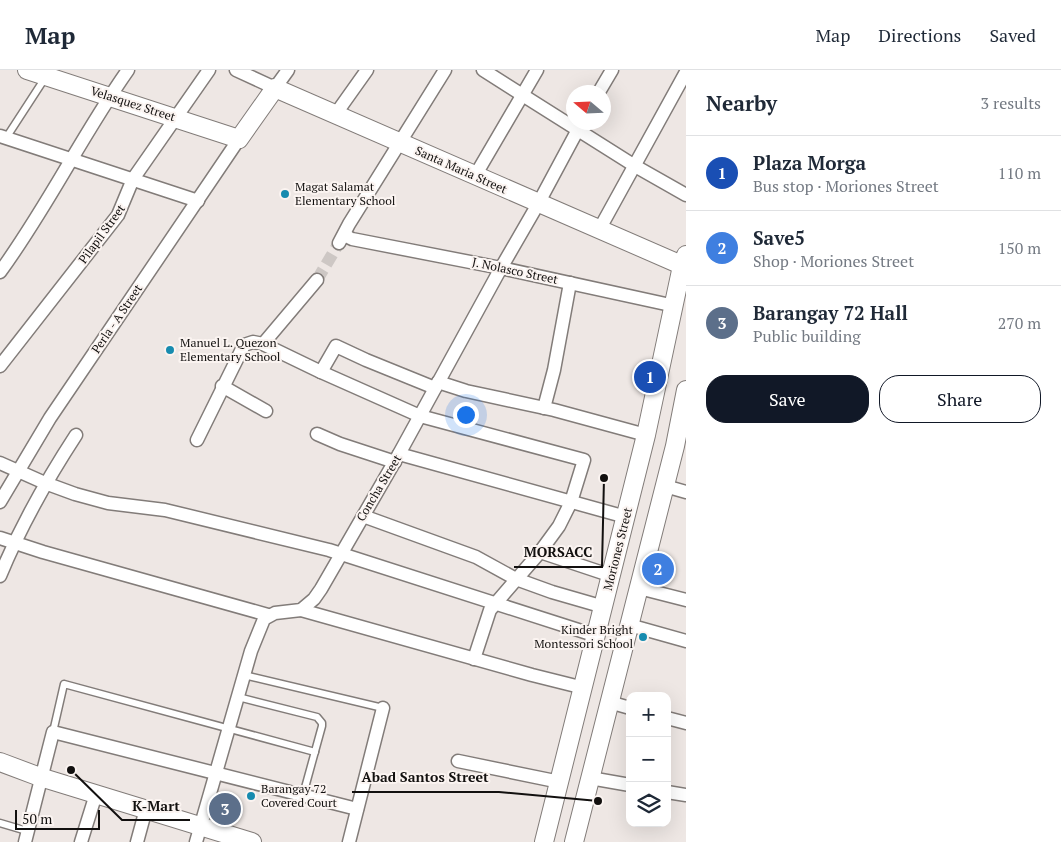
<!DOCTYPE html>
<html lang="en">
<head>
<meta charset="utf-8">
<style>
  body { margin:0; font-family:"PT Serif",serif; background:#f2f2f3; color:#1f2937 }
  .controls { position:absolute; right:15px; bottom:15px; display:grid; overflow:hidden; border-radius:10px; box-shadow:0 5px 20px #0002 }
  .controls button { width:45px; height:45px; display:grid; place-items:center; padding:0; border:0; border-bottom:1px solid #e0e1e3; background:#fff; color:#1f2937; font:25px sans-serif }
  .compass { position:absolute; left:566px; top:15px; width:45px; height:45px; border-radius:50%; background:#fff; box-shadow:0 5px 20px #0002; rotate:289deg }
  .scale { position:absolute; left:15px; bottom:12px; width:85px; box-sizing:border-box; padding-left:5px; border:2px solid #12100f; border-top:0; font-size:14px; line-height:18px; white-space:nowrap; color:#12100f; -webkit-text-stroke:4px #fbf4f1; paint-order:stroke }
  .you { position:absolute; left:465px; top:344px; width:18px; height:18px; margin:-12px; border:4px solid #fff; border-radius:50%; background:#1a73e8; box-shadow:0 0 0 8px #1a73e833 }
  .badge { display:grid; place-items:center; width:32px; height:32px; border-radius:50%; background:#111827; color:#fff; font-size:16px; font-weight:700 }
  .pin { position:absolute; translate:-50% -50%; border:2px solid #fff; box-shadow:0 1px 5px #0006 }
  .list { margin:0; padding:0; list-style:none }
  h2 { display:flex; justify-content:space-between; align-items:center; height:65px; margin:0; padding:0 20px; font-size:21px }
  h2 small { font-size:16px; font-weight:400; color:#747a83 }
  .list li { display:grid; grid-template-columns:32px 1fr auto; gap:15px; align-items:center; box-sizing:border-box; height:75px; padding:0 20px; border-top:1px solid #e0e1e3 }
  .list b { display:block; font-size:19px; white-space:nowrap }
  .list p { margin:0; font-size:16px; white-space:nowrap; color:#747a83 }
  .list em { font-size:16px; font-style:normal; color:#747a83 }
  .actions { display:flex; gap:10px; padding:15px 20px }
  .actions a { flex:1; padding:11px 0; border:1px solid #111827; border-radius:20px; text-align:center; font-size:18px; color:#111827 }
  .actions .main { background:#111827; color:#fff }
  .icon { flex:none; width:28px; height:28px; fill:none; stroke:currentColor; stroke-width:2; stroke-linecap:round; stroke-linejoin:round }
  .map { position:relative; flex:none; width:686px; height:772px; overflow:hidden }
  header { display:flex; align-items:center; gap:30px; box-sizing:border-box; height:70px; padding:0 25px; background:#fff; border-bottom:1px solid #e0e1e3 }
  header strong { font-size:24px }
  nav { display:flex; gap:28px; margin-inline-start:auto; font-size:18px }
  main { display:flex }
  aside { flex:1; background:#fff }
  .map>svg:first-child { display:block }
</style>
</head>
<body>
<header>
<strong>Map</strong>
<nav><a>Map</a><a>Directions</a><a>Saved</a></nav>
</header>
<main>
<div class="map">
<svg width="686" height="772" viewBox="0 0 686 772">
  <rect width="100%" height="100%" fill="#eee7e4"/>
  <g fill="none" stroke-linecap="round" stroke-linejoin="round">
    <!-- street-tunnel -->
    <path stroke="#cdc7c4" stroke-width="12" stroke-dasharray="12 6" stroke-linecap="butt" d="M317,210L339,173"/>
    <defs>
      <g id="lane">
        <path d="M6,68L45,8"/>
        <path d="M244,605L383,638"/>
        <path d="M238,627L317,647L322,653V656L303,725"/>
        <path d="M53,662L64,614L315,682"/>
        <path d="M0,753L27,761"/>
      </g>
      <g id="street">
        <path d="M236,0L275,18L288,0"/>
        <path d="M483,0L635,96L686,125"/>
        <path d="M599,22L612,0"/>
        <path d="M335,45L367,0"/>
        <path d="M0,66L198,131"/>
        <path d="M475,106L537,0"/>
        <path d="M599,160L686,2"/>
        <path d="M345,163L348,167L352,169L501,198L675,236"/>
        <path d="M339,173L349,154L445,0"/>
        <path d="M0,202C47,138 82,65 128,0"/>
        <path d="M263,274L317,210"/>
        <path d="M0,296L118,145L133,109L209,0"/>
        <path d="M321,302L336,276L366,290L435,318"/>
        <path d="M438,312L466,321L554,340L646,365"/>
        <path d="M222,316L266,341"/>
        <path d="M544,338L554,300L570,213"/>
        <path d="M317,364L340,374L395,392"/>
        <path d="M197,370L244,275L253,272L263,274L321,302L420,346L584,390L571,432L559,456L540,482L490,540L474,589"/>
        <path d="M399,384L626,447"/>
        <path d="M0,393L45,413L75,424L108,433L165,440L329,480L597,566"/>
        <path d="M665,416L686,422"/>
        <path d="M0,432L50,348L239,69"/>
        <path d="M363,446L476,487L516,509L552,522L604,537"/>
        <path d="M0,468L43,482L268,545"/>
        <path d="M540,482L612,506"/>
        <path d="M0,506C21,455 46,411 76,365"/>
        <path d="M639,518L686,530"/>
        <path d="M301,540L532,605L584,618"/>
        <path d="M629,555L686,571"/>
        <path d="M609,632L630,638"/>
        <path d="M667,648L686,653"/>
        <path d="M458,691L560,712"/>
        <path d="M590,708L630,715"/>
        <path d="M667,722L686,725"/>
        <path d="M25,772L53,662L357,739"/>
        <path d="M81,772L96,724"/>
        <path d="M137,772L146,739"/>
        <path d="M196,772L251,581L264,549L275,543L301,540L314,529L321,519L399,384L501,198L538,134L582,52"/>
        <path d="M349,772L383,638"/>
      </g>
      <g id="secondary">
        <path d="M27,0L239,69L275,18L686,197"/>
        <path d="M0,692L40,707L252,772"/>
        <path d="M544,772L646,365L682,196L686,185"/>
        <path d="M574,772L675,376L686,320"/>
      </g>
    </defs>
    <!-- lane casing -->
    <use href="#lane" stroke="#827c79" stroke-width="9"/>
    <!-- street casing -->
    <use href="#street" stroke="#827c79" stroke-width="15"/>
    <!-- secondary casing -->
    <use href="#secondary" stroke="#827c79" stroke-width="20"/>
    <!-- lane -->
    <use href="#lane" stroke="#fff" stroke-width="6"/>
    <!-- street -->
    <use href="#street" stroke="#fff" stroke-width="12"/>
    <!-- secondary -->
    <use href="#secondary" stroke="#fff" stroke-width="18"/>
  </g>
  <!-- markers -->
  <g fill="#178baf" stroke="#fbf4f1" stroke-width="2">
    <circle cx="285" cy="124" r="5"/>
    <circle cx="170" cy="280" r="5"/>
    <circle cx="643" cy="567" r="5"/>
    <circle cx="251" cy="726" r="5"/>
  </g>
  <g text-anchor="middle" stroke-width="4" stroke-linejoin="round" paint-order="stroke">
    <!-- street labels -->
    <g font-size="12" fill="#12100f" stroke="#fbf4f1">
      <text transform="translate(133 34) rotate(18)" y="4">Velasquez Street</text>
      <text transform="translate(461 100) rotate(24)" y="4">Santa Maria Street</text>
      <text transform="translate(102 164) rotate(-54)" y="4">Pilapil Street</text>
      <text transform="translate(515 201) rotate(12)" y="4">J. Nolasco Street</text>
      <text transform="translate(117 249) rotate(-56)" y="4">Perla - A Street</text>
      <text transform="translate(379 418) rotate(-59)" y="4">Concha Street</text>
      <text transform="translate(618 479) rotate(-76)" y="4">Moriones Street</text>
    </g>
    <!-- poi labels -->
    <g font-size="12" fill="#12100f" stroke="#fbf4f1" text-anchor="start">
      <text x="295" y="121">Magat Salamat<tspan x="295" dy="14">Elementary School</tspan></text>
      <text x="180" y="277">Manuel L. Quezon<tspan x="180" dy="14">Elementary School</tspan></text>
      <text x="633" y="564" text-anchor="end">Kinder Bright<tspan x="633" dy="14">Montessori School</tspan></text>
      <text x="261" y="723">Barangay 72<tspan x="261" dy="14">Covered Court</tspan></text>
    </g>
  </g>
  <!-- callouts -->
  <path fill="none" stroke="#12100f" stroke-width="2" d="M604 408L602 497H514M598 731L499 722H352M71 700L122 750H190"/>
  <g fill="#12100f" stroke="#fbf4f1" stroke-width="2">
    <circle cx="604" cy="408" r="5"/>
    <circle cx="598" cy="731" r="5"/>
    <circle cx="71" cy="700" r="5"/>
  </g>
  <g font-size="14" text-anchor="middle" font-weight="bold" fill="#12100f" stroke="#fbf4f1" stroke-width="4" stroke-linejoin="round" paint-order="stroke">
    <text x="558" y="487">MORSACC</text>
    <text x="425" y="712">Abad Santos Street</text>
    <text x="156" y="741">K-Mart</text>
  </g>
</svg>
<div class="controls">
<button>+</button>
<button>−</button>
<button><svg class="icon" aria-label="layers" viewBox="0 0 24 24"><path d="M12 4l9 5-9 5-9-5zM3 14l9 5 9-5"/></svg></button>
</div>
<svg class="compass" viewBox="-18 -18 36 36"><path d="M0-13l5 13h-10z" fill="#e53935"/><path d="M0 13l5-13h-10z" fill="#747a83"/></svg>
<div class="scale">50 m</div>
<div class="you"></div>
<div class="pin badge" style="left:650px;top:307px;background:#1a4fb4">1</div>
<div class="pin badge" style="left:658px;top:499px;background:#3f7fe0">2</div>
<div class="pin badge" style="left:225px;top:739px;background:#5c6f8a">3</div>
</div>
<aside>
<h2>Nearby<small>3 results</small></h2>
<ul class="list">
<li><span class="badge" style="background:#1a4fb4">1</span><div><b>Plaza Morga</b><p>Bus stop · Moriones Street</p></div><em>110 m</em></li>
<li><span class="badge" style="background:#3f7fe0">2</span><div><b>Save5</b><p>Shop · Moriones Street</p></div><em>150 m</em></li>
<li><span class="badge" style="background:#5c6f8a">3</span><div><b>Barangay 72 Hall</b><p>Public building</p></div><em>270 m</em></li>
</ul>
<div class="actions"><a class="main">Save</a><a>Share</a></div>
</aside>
</main>
</body>
</html>
